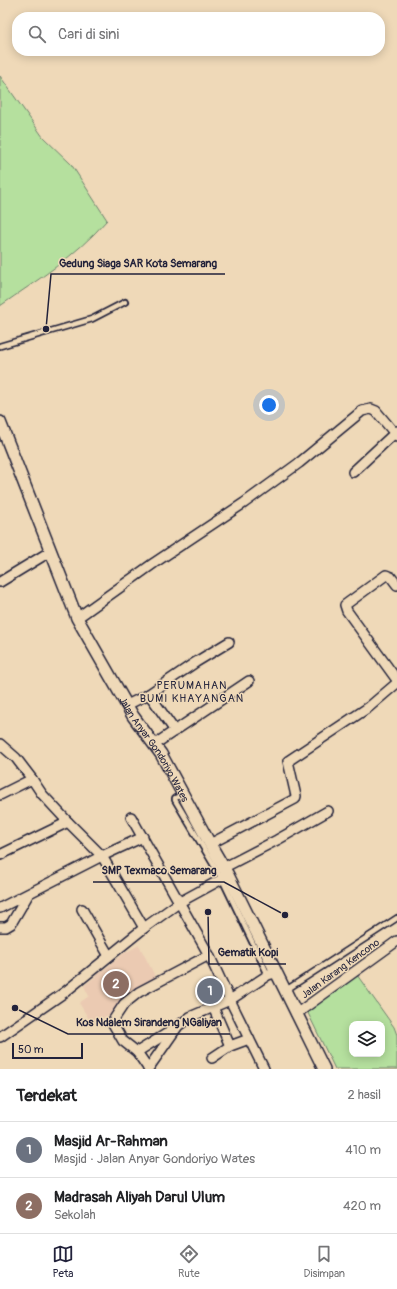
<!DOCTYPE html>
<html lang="id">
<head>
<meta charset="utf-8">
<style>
  body { margin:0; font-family:Pangolin,sans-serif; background:#f2f2f2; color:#202124 }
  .controls { position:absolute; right:12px; bottom:12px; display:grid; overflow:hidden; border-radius:8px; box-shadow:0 2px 10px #0003 }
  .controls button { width:36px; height:36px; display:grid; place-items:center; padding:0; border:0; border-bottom:1px solid #e0e0e0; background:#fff; color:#202124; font:20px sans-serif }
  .scale { position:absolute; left:12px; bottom:10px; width:71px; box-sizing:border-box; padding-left:4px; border:2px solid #22223b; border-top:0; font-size:11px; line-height:14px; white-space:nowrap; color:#22223b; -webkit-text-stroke:3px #efd9b8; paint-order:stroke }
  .you { position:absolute; left:269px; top:405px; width:14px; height:14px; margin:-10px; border:3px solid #fff; border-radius:50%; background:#1a73e8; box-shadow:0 0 0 6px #1a73e833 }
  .badge { display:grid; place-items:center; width:26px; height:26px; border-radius:50%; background:#22223b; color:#fff; font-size:13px; font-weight:700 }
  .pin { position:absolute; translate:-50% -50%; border:2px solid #fff; box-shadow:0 1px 4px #0006 }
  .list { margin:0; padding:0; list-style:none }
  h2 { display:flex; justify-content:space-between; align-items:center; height:52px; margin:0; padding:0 16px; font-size:17px }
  h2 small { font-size:13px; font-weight:400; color:#757577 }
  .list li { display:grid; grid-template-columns:26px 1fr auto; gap:12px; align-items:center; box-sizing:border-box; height:56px; padding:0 16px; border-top:1px solid #e0e0e0 }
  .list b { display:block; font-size:15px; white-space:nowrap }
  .list p { margin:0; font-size:13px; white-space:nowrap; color:#757577 }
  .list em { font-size:13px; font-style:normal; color:#757577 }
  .icon { flex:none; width:22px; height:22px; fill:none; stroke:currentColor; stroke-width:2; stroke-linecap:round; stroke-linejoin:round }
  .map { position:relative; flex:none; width:397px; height:1069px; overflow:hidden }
  .search { position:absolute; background:#fff; box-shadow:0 2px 10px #0003; left:12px; right:12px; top:12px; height:44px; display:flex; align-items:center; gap:10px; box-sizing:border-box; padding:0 14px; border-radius:16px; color:#757577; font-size:15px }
  .sheet { height:164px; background:#fff }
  nav { display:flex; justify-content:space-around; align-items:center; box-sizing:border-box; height:56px; border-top:1px solid #e0e0e0; background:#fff; font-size:11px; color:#757577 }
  nav a { display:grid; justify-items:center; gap:2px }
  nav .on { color:#22223b }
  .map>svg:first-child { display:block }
</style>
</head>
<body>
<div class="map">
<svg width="397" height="1069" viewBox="0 0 397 1069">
  <rect width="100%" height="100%" fill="#efd9b8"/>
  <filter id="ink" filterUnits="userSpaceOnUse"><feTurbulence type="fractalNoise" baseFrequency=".025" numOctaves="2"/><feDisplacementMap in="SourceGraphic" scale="8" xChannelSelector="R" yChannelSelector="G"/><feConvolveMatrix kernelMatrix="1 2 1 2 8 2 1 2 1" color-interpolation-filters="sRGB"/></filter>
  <g filter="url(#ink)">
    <!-- built -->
    <path fill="#ebcab2" d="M139,945L156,978L114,1012L92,1024L79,1003L89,996L84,986L123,954Z"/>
    <!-- green -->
    <g fill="#b5e09e" stroke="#6c816c" fill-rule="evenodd">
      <path d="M0,76L43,137L71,164L107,220C76,256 39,279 0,306Z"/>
      <path d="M357,975L394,1027L397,1035V1069H335L306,1009ZM352,1024H382V1054H352Z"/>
    </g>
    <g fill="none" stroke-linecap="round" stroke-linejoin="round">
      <defs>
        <g id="service">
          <path d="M0,346L92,319L125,302"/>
          <path d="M183,795L175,798V800L222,879L268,975"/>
          <path d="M286,990L397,918"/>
        </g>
        <g id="minor">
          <path d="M353,472L397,431"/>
          <path d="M0,582L51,551"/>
          <path d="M397,585L391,577L386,575L345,605L347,611L397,680"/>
          <path d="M77,618L154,563L244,503L299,463L362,411L371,409L376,411L397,436"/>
          <path d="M127,705L149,694"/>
          <path d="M175,731L149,694L196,662L229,642"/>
          <path d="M0,744L16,758L32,779"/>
          <path d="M155,744L249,681"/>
          <path d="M0,795L32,779L42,794L68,822L102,856L144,928"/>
          <path d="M131,817L209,955L230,1000L264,1069"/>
          <path d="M210,844L295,799L296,796L288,761L369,707L397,683"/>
          <path d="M0,855L68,822"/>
          <path d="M223,868L277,840L328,811"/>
          <path d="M0,908L102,856L143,837"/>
          <path d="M82,909L109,956"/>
          <path d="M0,927H6L11,924L28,895"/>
          <path d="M213,1007L230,1046"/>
          <path d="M296,1014L397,941"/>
          <path d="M0,1037L65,992L144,928L180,902L222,879L228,875"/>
          <path d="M137,1052L174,1029"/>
          <path d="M212,1058L230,1046L249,1039"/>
          <path d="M148,1068L137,1052L123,1041L112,1022L124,1004L139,992L209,955"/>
          <path d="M148,1069L178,1026L190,1017L230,1000L268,975L276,973"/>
        </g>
        <g id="tertiary">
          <path id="s1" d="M0,422L77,618L133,716L161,754L210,844L228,875L324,1069"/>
        </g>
      </defs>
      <!-- service casing -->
      <use href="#service" stroke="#22223b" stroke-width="8"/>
      <!-- minor casing -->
      <use href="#minor" stroke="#22223b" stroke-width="12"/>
      <!-- tertiary casing -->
      <use href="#tertiary" stroke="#22223b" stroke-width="14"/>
      <!-- service -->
      <use href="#service" stroke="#efd9b8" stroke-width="4.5"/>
      <!-- minor -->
      <use href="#minor" stroke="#efd9b8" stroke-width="9"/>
      <!-- tertiary -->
      <use href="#tertiary" stroke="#efd9b8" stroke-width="11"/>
    </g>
  </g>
  <g text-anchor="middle" stroke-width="3" stroke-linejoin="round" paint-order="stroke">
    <!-- street labels -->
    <g font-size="10" fill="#22223b" stroke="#efd9b8">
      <text dy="4" stroke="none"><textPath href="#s1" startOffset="363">Jalan Anyar Gondoriyo Wates</textPath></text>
      <text transform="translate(340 968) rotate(-36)" y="4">Jalan Karang Kencono</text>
    </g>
    <!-- neighbourhood labels -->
    <g font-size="11" letter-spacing="1" fill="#22223b" stroke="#efd9b8">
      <text x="192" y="689">PERUMAHAN<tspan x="192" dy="13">BUMI KHAYANGAN</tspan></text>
    </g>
  </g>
  <!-- callouts -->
  <path fill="none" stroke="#22223b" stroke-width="1.5" d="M46 329L51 274H225M285 915L224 882H93M208 912L209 964H286M15 1008L68 1034H230"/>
  <g fill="#22223b" stroke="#efd9b8" stroke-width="1.5">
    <circle cx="46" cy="329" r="4"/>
    <circle cx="285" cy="915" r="4"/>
    <circle cx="208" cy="912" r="4"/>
    <circle cx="15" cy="1008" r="4"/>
  </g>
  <g font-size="11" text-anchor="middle" font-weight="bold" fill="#22223b" stroke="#efd9b8" stroke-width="3" stroke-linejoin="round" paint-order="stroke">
    <text x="138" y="267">Gedung Siaga SAR Kota Semarang</text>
    <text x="159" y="874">SMP Texmaco Semarang</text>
    <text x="248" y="956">Gematik Kopi</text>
    <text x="149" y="1026">Kos Ndalem Sirandeng NGaliyan</text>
  </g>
</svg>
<div class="controls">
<button><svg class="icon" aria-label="layers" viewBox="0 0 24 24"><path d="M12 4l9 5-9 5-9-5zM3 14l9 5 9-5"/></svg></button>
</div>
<div class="scale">50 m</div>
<div class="you"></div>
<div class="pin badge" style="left:210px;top:991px;background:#6b7280">1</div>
<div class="pin badge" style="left:116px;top:984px;background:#8d6e63">2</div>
<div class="search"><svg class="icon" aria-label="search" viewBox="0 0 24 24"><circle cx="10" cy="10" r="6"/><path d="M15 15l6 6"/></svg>Cari di sini</div>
</div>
<section class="sheet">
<h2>Terdekat<small>2 hasil</small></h2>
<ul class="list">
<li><span class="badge" style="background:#6b7280">1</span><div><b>Masjid Ar-Rahman</b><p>Masjid · Jalan Anyar Gondoriyo Wates</p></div><em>410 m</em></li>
<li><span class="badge" style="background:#8d6e63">2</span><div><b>Madrasah Aliyah Darul Ulum</b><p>Sekolah</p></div><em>420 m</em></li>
</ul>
</section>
<nav>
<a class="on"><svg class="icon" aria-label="map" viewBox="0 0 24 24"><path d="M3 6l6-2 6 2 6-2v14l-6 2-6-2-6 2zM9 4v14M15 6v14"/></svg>Peta</a>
<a><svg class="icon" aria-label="directions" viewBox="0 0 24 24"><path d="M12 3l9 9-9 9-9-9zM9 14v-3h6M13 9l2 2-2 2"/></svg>Rute</a>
<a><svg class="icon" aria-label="saved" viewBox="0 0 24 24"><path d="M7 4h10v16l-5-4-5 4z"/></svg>Disimpan</a>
</nav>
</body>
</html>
